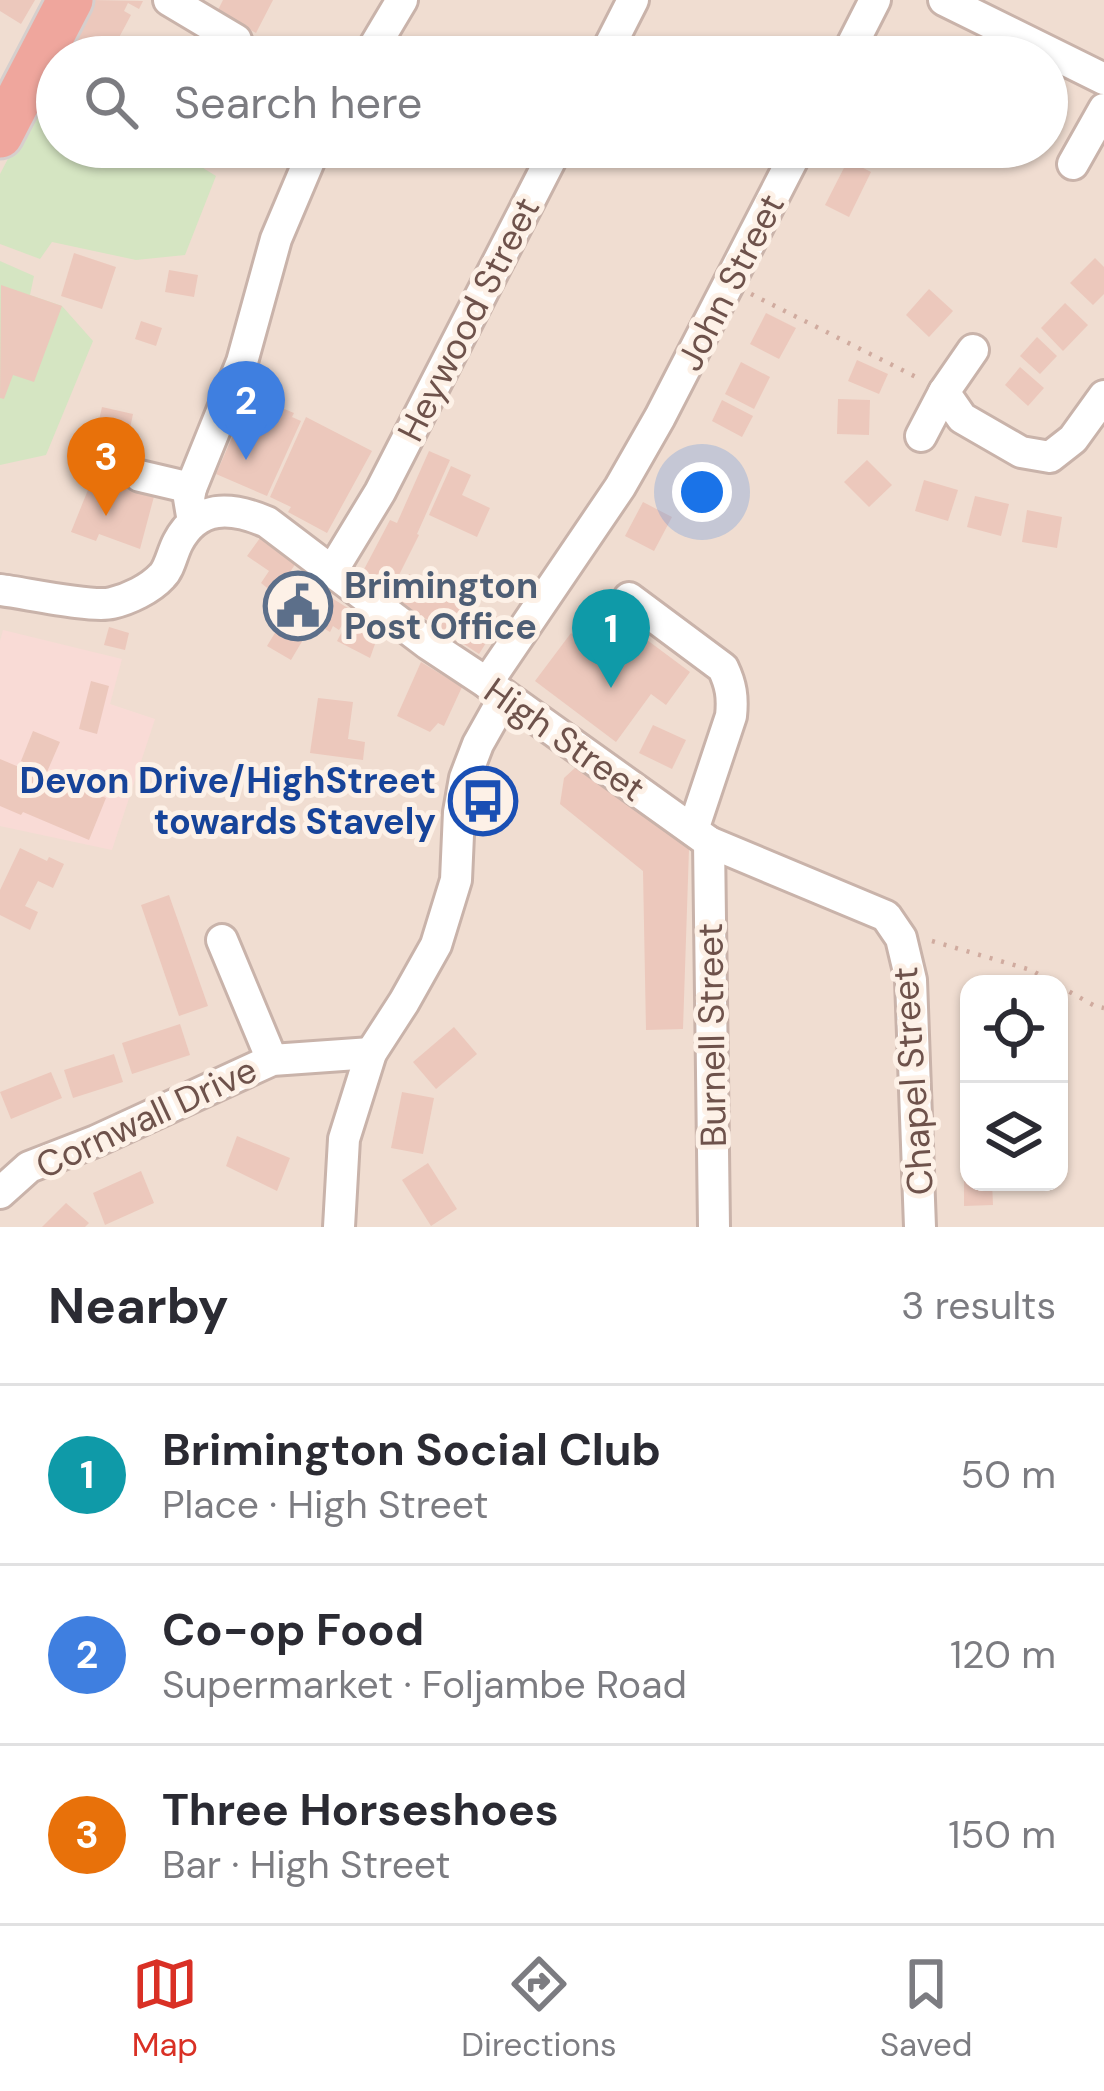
<!DOCTYPE html>
<html lang="en">
<head>
<meta charset="utf-8">
<style>
  body { margin:0; font-family:"DM Sans",sans-serif; background:#f7f7f7; color:#2b2b33 }
  .controls { position:absolute; right:36px; bottom:36px; display:grid; overflow:hidden; border-radius:24px; box-shadow:0 3px 9px #0004 }
  .controls button { width:108px; height:108px; display:grid; place-items:center; padding:0; border:0; border-bottom:3px solid #e1e1e2; background:#fff; color:#2b2b33; font:60px sans-serif }
  .you { position:absolute; left:702px; top:492px; width:42px; height:42px; margin:-30px; border:9px solid #fff; border-radius:50%; background:#1a73e8; box-shadow:0 0 0 18px #1a73e833 }
  .badge { display:grid; place-items:center; width:78px; height:78px; border-radius:50%; background:#d93025; color:#fff; font-size:39px; font-weight:700 }
  .pin { position:absolute; translate:-50% -99px; filter:drop-shadow(0 3px 6px #0008) }
  .pin::after { content:''; position:absolute; top:63px; width:42px; height:36px; background:inherit; clip-path:polygon(0 0,100% 0,50% 100%) }
  .list { margin:0; padding:0; list-style:none }
  h2 { display:flex; justify-content:space-between; align-items:center; height:156px; margin:0; padding:0 48px; font-size:51px }
  h2 small { font-size:39px; font-weight:400; color:#7c7c81 }
  .list li { display:grid; grid-template-columns:78px 1fr auto; gap:36px; align-items:center; box-sizing:border-box; height:180px; padding:0 48px; border-top:3px solid #e1e1e2 }
  .list b { display:block; font-size:45px; white-space:nowrap }
  .list p { margin:0; font-size:39px; white-space:nowrap; color:#7c7c81 }
  .list em { font-size:39px; font-style:normal; color:#7c7c81 }
  .icon { flex:none; width:66px; height:66px; fill:none; stroke:currentColor; stroke-width:2; stroke-linecap:round; stroke-linejoin:round }
  .map { position:relative; flex:none; width:1104px; height:1227px; overflow:hidden }
  .search { position:absolute; background:#fff; box-shadow:0 3px 9px #0004; left:36px; right:36px; top:36px; height:132px; display:flex; align-items:center; gap:30px; box-sizing:border-box; padding:0 42px; border-radius:66px; color:#7c7c81; font-size:45px }
  .sheet { height:696px; background:#fff }
  nav { display:flex; justify-content:space-around; align-items:center; box-sizing:border-box; height:168px; border-top:3px solid #e1e1e2; background:#fff; font-size:33px; color:#7c7c81 }
  nav a { display:grid; justify-items:center; gap:6px }
  nav .on { color:#d93025 }
  .map>svg:first-child { display:block }
</style>
</head>
<body>
<div class="map">
<svg width="1104" height="1227" viewBox="0 0 1104 1227">
  <rect width="100%" height="100%" fill="#f9ede1"/>
  <!-- residential -->
  <path fill="#f0ddd1" fill-rule="evenodd" d="M0,0H1104V1227H0ZM57,57H1047V147H57ZM969,984H1059V1182H969Z"/>
  <!-- commercial -->
  <path fill="#f9dbd6" d="M3,630L122,659L110,704L155,719L112,850L0,826V641Z"/>
  <!-- green -->
  <g fill="#d5e5c2">
    <path d="M34,109L57,117V147H169L216,176L185,255L136,260L52,242L40,259L0,244V174Z"/>
    <path d="M0,261L34,276L30,295L62,306L93,341L46,455L0,465Z"/>
  </g>
  <!-- building -->
  <g fill="#ecc8bc">
    <path d="M0,0H35L21,24L0,11Z"/>
    <path d="M92,0L143,1L139,9L128,3L124,11L131,15L115,45L108,41L106,44L118,51L115,57H61Z"/>
    <path d="M223,0H273L256,33L217,12Z"/>
    <path d="M848,160L871,172L849,217L825,205Z"/>
    <path d="M74,253L116,267L102,309L61,296Z"/>
    <path d="M1095,258L1104,267V294L1093,305L1070,283Z"/>
    <path d="M169,270L198,275L194,297L165,292Z"/>
    <path d="M1,285L62,306L34,382L13,375L4,399L0,398Z"/>
    <path d="M929,289L953,311L929,337L906,315Z"/>
    <path d="M1065,303L1088,325L1063,351L1041,328Z"/>
    <path d="M766,313L796,328L779,359L750,344Z"/>
    <path d="M141,321L162,328L156,346L135,339Z"/>
    <path d="M1037,337L1057,356L1040,374L1020,356Z"/>
    <path d="M857,360L888,374L879,394L848,381Z"/>
    <path d="M741,362L770,377L754,409L725,394Z"/>
    <path d="M1020,367L1044,388L1028,406L1005,385Z"/>
    <path d="M253,396L294,413L292,417L301,421L267,496L216,474L234,433L247,439L253,426L242,421Z"/>
    <path d="M838,399L870,400L869,435L837,434Z"/>
    <path d="M722,400L753,416L742,437L712,421Z"/>
    <path d="M102,407L133,414L125,453L93,446Z"/>
    <path d="M306,417L372,451L327,533L288,512L291,507L270,497Z"/>
    <path d="M429,451L450,460L417,534L419,535L390,593L360,577L390,520L397,523Z"/>
    <path d="M867,460L892,485L869,507L844,482Z"/>
    <path d="M451,466L471,475L462,495L490,508L477,537L429,515Z"/>
    <path d="M96,470L120,480L156,489L140,549L99,534L96,541L71,532Z"/>
    <path d="M924,480L958,490L948,521L915,511Z"/>
    <path d="M975,496L1009,504L1001,536L967,527Z"/>
    <path d="M643,502L672,517L654,551L625,536Z"/>
    <path d="M1027,510L1062,517L1057,548L1022,542Z"/>
    <path d="M260,538L296,563L284,581L280,578L271,591L261,583L269,571L247,556Z"/>
    <path d="M409,574L432,590L440,575L449,580L443,591L456,598L461,590L469,594L462,606L477,614L481,607L501,619L479,654L394,598Z"/>
    <path d="M306,582L351,610L339,630L333,626L330,632L318,625L322,619L317,616L291,660L267,646Z"/>
    <path d="M353,611L380,630L370,658L337,641Z"/>
    <path d="M109,627L129,633L125,650L104,645Z"/>
    <path d="M571,633L619,669L643,637L690,672L666,705L651,694L616,742L535,681Z"/>
    <path d="M421,662L462,687L444,726L438,723L430,732L397,716Z"/>
    <path d="M91,681L109,686L97,734L79,729Z"/>
    <path d="M318,698L353,702L348,739L365,742L363,760L310,753Z"/>
    <path d="M653,725L686,740L672,769L639,753Z"/>
    <path d="M33,731L60,742L47,772L106,798L89,840L23,812L21,815L0,806V759L38,775L40,769L21,761Z"/>
    <path d="M576,767L689,849L683,1029L646,1030L643,871L560,804L564,778Z"/>
    <path d="M20,848L47,861L49,857L64,864L53,888L38,881L25,906L38,912L30,930L0,915V890Z"/>
    <path d="M169,895L208,1006L179,1016L141,905Z"/>
    <path d="M180,1024L190,1055L132,1074L122,1043Z"/>
    <path d="M454,1027L477,1054L436,1089L413,1062Z"/>
    <path d="M114,1054L123,1082L73,1098L64,1070Z"/>
    <path d="M51,1072L62,1098L11,1119L0,1092Z"/>
    <path d="M402,1092L434,1098L423,1154L391,1148Z"/>
    <path d="M237,1136L290,1158L277,1191L226,1166Z"/>
    <path d="M428,1163L457,1209L431,1226L402,1180Z"/>
    <path d="M141,1171L154,1203L105,1225L93,1193Z"/>
    <path d="M964,1181L992,1182L993,1205L964,1206Z"/>
    <path d="M66,1203L89,1223L85,1227H42Z"/>
  </g>
  <g fill="none" stroke-linecap="round" stroke-linejoin="round">
    <defs>
      <g id="minor">
        <path d="M169,0L236,40"/>
        <path d="M944,0L1104,79"/>
        <path d="M368,57L402,0"/>
        <path d="M604,57L633,0"/>
        <path d="M846,57L875,0"/>
        <path d="M1073,164L1104,109"/>
        <path d="M973,350L944,392L962,418L1021,452L1050,457L1073,439L1104,396"/>
        <path d="M921,436L944,392"/>
        <path d="M140,476L191,488"/>
        <path d="M193,522L189,498L191,488L242,362L276,239L315,147"/>
        <path d="M332,571L380,492L557,147"/>
        <path d="M0,590C25,593 92,608 112,603C129,599 150,589 162,576C170,568 172,553 178,542C198,504 232,507 267,522L428,644L487,683L709,842L886,916L901,938L911,980L920,1227"/>
        <path d="M629,598L723,668C731,685 733,697 731,716L693,830"/>
        <path d="M487,683L620,487L660,417L799,147"/>
        <path d="M709,842L714,1227"/>
        <path d="M222,940L272,1060"/>
        <path d="M0,1193L29,1167L96,1141L272,1060L371,1053"/>
        <path d="M339,1227L344,1139L371,1053L404,1002L436,945L456,880L459,812L465,778L478,744L505,696"/>
      </g>
      <path id="highway" d="M0,135L70,0"/>
    </defs>
    <!-- minor casing -->
    <use href="#minor" stroke="#c9b3aa" stroke-width="36"/>
    <!-- highway casing -->
    <use href="#highway" stroke="#d6cfcd" stroke-width="51"/>
    <!-- path -->
    <g stroke="#d0ab9f" stroke-width="4.5" stroke-dasharray="3 9" stroke-linecap="butt">
      <path d="M751,294L918,378"/>
      <path d="M932,941L1031,970L1056,984"/>
      <path d="M1059,986L1095,1006L1104,1008"/>
    </g>
    <!-- minor -->
    <use href="#minor" stroke="#fff" stroke-width="30"/>
    <!-- highway -->
    <use href="#highway" stroke="#efa69d" stroke-width="45"/>
  </g>
  <!-- icons -->
  <defs>
    <symbol id="civic-ring" viewBox="-11 -11 22 22"><circle r="9.5" fill="#fdf1e7" stroke="#5c6f8a" stroke-width="1.5"/><path d="M-.6-6.5H3V-4.5H.6V-3L4-1V1h2V6H-6V1h2V-1L-.6-3ZM-1.2 2.5V6h2.4V2.5Z" fill="#5c6f8a"/></symbol>
    <symbol id="bus-ring" viewBox="-11 -11 22 22"><circle r="9.5" fill="#fdf1e7" stroke="#1a4fb4" stroke-width="1.5"/><path d="M-5-6H5V4H4V6H2V4H-2V6H-4V4H-5ZM-3.5-4V0h7V-4ZM-3.5 1.2v1.5H-2V1.2ZM2 1.2v1.5H3.5V1.2Z" fill="#1a4fb4"/></symbol>
  </defs>
  <g fill-rule="evenodd">
    <use href="#civic-ring" x="260" y="568" width="76" height="76"/>
    <use href="#bus-ring" x="445" y="763" width="76" height="76"/>
  </g>
  <g text-anchor="middle" stroke-width="10" stroke-linejoin="round" paint-order="stroke">
    <!-- street labels -->
    <g font-size="36" fill="#6e524b" stroke="#fdf1e7">
      <text transform="translate(730 282) rotate(-63)" y="13">John Street</text>
      <text transform="translate(468 319) rotate(-63)" y="13">Heywood Street</text>
      <text transform="translate(565 739) rotate(35)" y="13">High Street</text>
      <text transform="translate(711 1035) rotate(-91)" y="13">Burnell Street</text>
      <text transform="translate(912 1081) rotate(-94)" y="13">Chapel Street</text>
      <text transform="translate(146 1117) rotate(-25)" y="13">Cornwall Drive</text>
    </g>
    <!-- service labels -->
    <g font-size="36" font-weight="bold" fill="#4e5e75" stroke="#fdf1e7" text-anchor="start">
      <text x="344" y="598">Brimington<tspan x="344" dy="41">Post Office</tspan></text>
    </g>
    <!-- transit labels -->
    <g font-size="36" font-weight="bold" fill="#164399" stroke="#fdf1e7" text-anchor="end">
      <text x="436" y="793">Devon Drive/HighStreet<tspan x="436" dy="41">towards Stavely</tspan></text>
    </g>
  </g>
</svg>
<div class="controls">
<button><svg class="icon" aria-label="locate" viewBox="0 0 24 24"><circle cx="12" cy="12" r="6"/><path d="M12 2v4M12 18v4M2 12h4M18 12h4"/></svg></button>
<button><svg class="icon" aria-label="layers" viewBox="0 0 24 24"><path d="M12 4l9 5-9 5-9-5zM3 14l9 5 9-5"/></svg></button>
</div>
<div class="you"></div>
<div class="pin badge" style="left:611px;top:688px;background:#0f9aa8">1</div>
<div class="pin badge" style="left:246px;top:460px;background:#3f7fe0">2</div>
<div class="pin badge" style="left:106px;top:516px;background:#e8710a">3</div>
<div class="search"><svg class="icon" aria-label="search" viewBox="0 0 24 24"><circle cx="10" cy="10" r="6"/><path d="M15 15l6 6"/></svg>Search here</div>
</div>
<section class="sheet">
<h2>Nearby<small>3 results</small></h2>
<ul class="list">
<li><span class="badge" style="background:#0f9aa8">1</span><div><b>Brimington Social Club</b><p>Place · High Street</p></div><em>50 m</em></li>
<li><span class="badge" style="background:#3f7fe0">2</span><div><b>Co-op Food</b><p>Supermarket · Foljambe Road</p></div><em>120 m</em></li>
<li><span class="badge" style="background:#e8710a">3</span><div><b>Three Horseshoes</b><p>Bar · High Street</p></div><em>150 m</em></li>
</ul>
</section>
<nav>
<a class="on"><svg class="icon" aria-label="map" viewBox="0 0 24 24"><path d="M3 6l6-2 6 2 6-2v14l-6 2-6-2-6 2zM9 4v14M15 6v14"/></svg>Map</a>
<a><svg class="icon" aria-label="directions" viewBox="0 0 24 24"><path d="M12 3l9 9-9 9-9-9zM9 14v-3h6M13 9l2 2-2 2"/></svg>Directions</a>
<a><svg class="icon" aria-label="saved" viewBox="0 0 24 24"><path d="M7 4h10v16l-5-4-5 4z"/></svg>Saved</a>
</nav>
</body>
</html>
